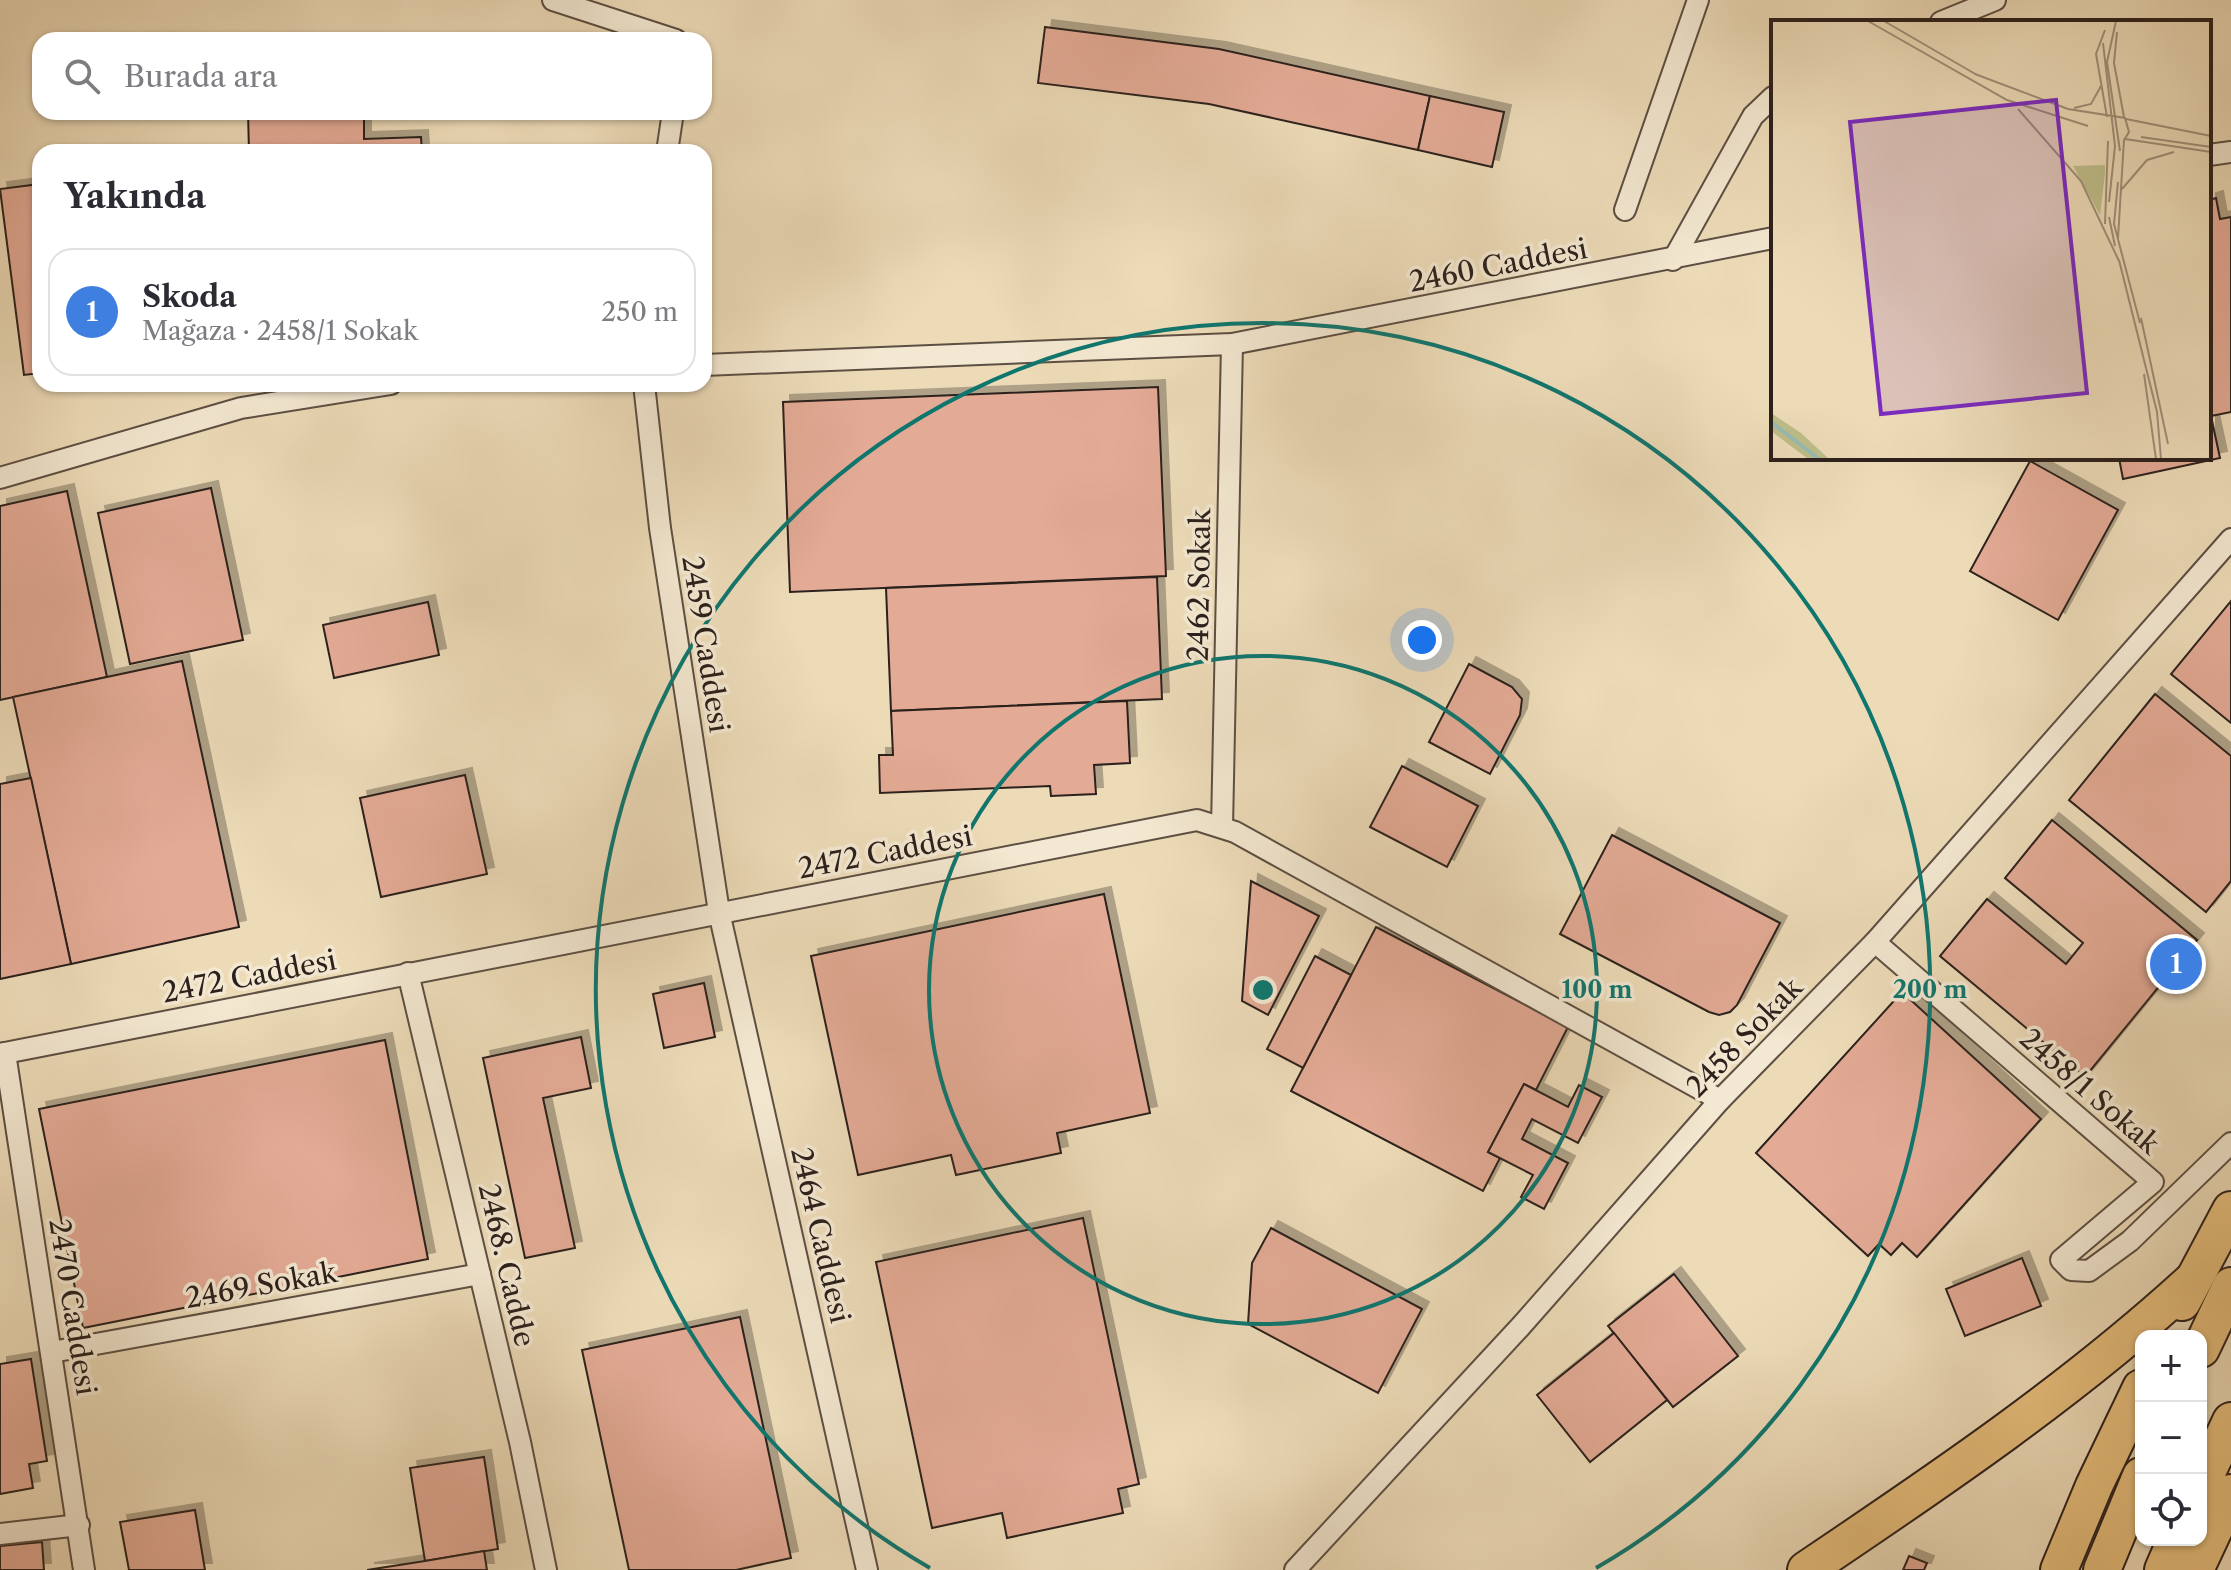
<!DOCTYPE html>
<html lang="tr">
<head>
<meta charset="utf-8">
<style>
  body { margin:0; font-family:"Libre Caslon Text",serif; background:#f7f7f7; color:#2b2b33 }
  .controls { position:absolute; right:24px; bottom:24px; display:grid; overflow:hidden; border-radius:16px; box-shadow:0 2px 6px #0004 }
  .controls button { width:72px; height:72px; display:grid; place-items:center; padding:0; border:0; border-bottom:2px solid #e1e1e2; background:#fff; color:#2b2b33; font:40px sans-serif }
  .you { position:absolute; left:1422px; top:640px; width:28px; height:28px; margin:-20px; border:6px solid #fff; border-radius:50%; background:#1a73e8; box-shadow:0 0 0 12px #1a73e833 }
  .badge { display:grid; place-items:center; width:52px; height:52px; border-radius:50%; background:#8f2418; color:#fff; font-size:26px; font-weight:700 }
  .pin { position:absolute; translate:-50% -50%; border:4px solid #fff; box-shadow:0 2px 8px #0006 }
  .list { margin:0; padding:0; list-style:none }
  h2 { display:flex; justify-content:space-between; align-items:center; height:104px; margin:0; padding:0 32px; font-size:34px }
  h2 small { font-size:26px; font-weight:400; color:#7c7c81 }
  .list li { display:grid; grid-template-columns:52px 1fr auto; gap:24px; align-items:center; box-sizing:border-box; height:128px; margin:0 16px 16px; padding:0 16px; border:2px solid #e1e1e2; border-radius:24px }
  .list b { display:block; font-size:30px; white-space:nowrap }
  .list p { margin:0; font-size:26px; white-space:nowrap; color:#7c7c81 }
  .list em { font-size:26px; font-style:normal; color:#7c7c81 }
  .icon { flex:none; width:44px; height:44px; fill:none; stroke:currentColor; stroke-width:2; stroke-linecap:round; stroke-linejoin:round }
  .map { position:relative; flex:none; width:2231px; height:1570px; overflow:hidden }
  .search { position:absolute; background:#fff; box-shadow:0 2px 6px #0004; left:32px; top:32px; width:680px; height:88px; display:flex; align-items:center; gap:20px; box-sizing:border-box; padding:0 28px; border-radius:24px; color:#7c7c81; font-size:30px }
  .panel { position:absolute; background:#fff; box-shadow:0 2px 6px #0004; left:32px; top:144px; width:680px; height:248px; border-radius:24px }
  .map>svg:first-child { display:block }
</style>
</head>
<body>
<div class="map">
<svg width="2231" height="1570" viewBox="0 0 2231 1570">
  <defs>
    <filter id="shadow"><feDropShadow dx="7" dy="-7" stdDeviation="0" flood-color="#0004"/></filter>
  </defs>
  <rect width="100%" height="100%" fill="#eddbb8"/>
  <filter id="stains"><feTurbulence type="fractalNoise" baseFrequency=".0025" numOctaves="4"/><feColorMatrix values="0 0 0 0 .2 0 0 0 0 .09 0 0 0 0 .02 0 0 0 .5 -.17"/></filter>
  <radialGradient id="worn" r=".72"><stop offset=".6" stop-color="#630" stop-opacity="0"/><stop offset="1" stop-color="#630" stop-opacity=".3"/></radialGradient>
  <!-- building -->
  <g fill="#e3aa95" stroke="#2c201c" stroke-width="2" filter="url(#shadow)">
    <path d="M1045,27L1219,49L1430,96L1418,150L1209,104L1038,83Z"/>
    <path d="M1430,96L1504,112L1492,167L1418,150Z"/>
    <path d="M248,112L364,114V139L421,137L422,152H249Z"/>
    <path d="M40,184V373L24,375L0,189Z"/>
    <path d="M2216,198L2220,219L2231,217V412L2211,416L2220,458L2123,479L2119,458H2209V200Z"/>
    <path d="M1158,387L1166,576L790,592L783,402Z"/>
    <path d="M2030,461L2118,510L2058,620L1970,571Z"/>
    <path d="M211,488L243,640L130,664L98,513Z"/>
    <path d="M67,491L107,677L0,700V506Z"/>
    <path d="M1157,577L1162,699L891,711L886,588Z"/>
    <path d="M2231,601V723L2171,674Z"/>
    <path d="M428,602L439,655L334,678L323,625Z"/>
    <path d="M182,661L239,927L71,964L13,697Z"/>
    <path d="M1469,664L1512,687L1522,699L1520,715L1490,774L1429,742Z"/>
    <path d="M2155,694L2231,756V881L2206,912L2069,800Z"/>
    <path d="M1127,701L1130,763L1094,765L1096,794L1051,796L1050,786L880,793L879,755H893L891,711Z"/>
    <path d="M1402,766L1478,806L1447,867L1370,827Z"/>
    <path d="M465,775L487,874L381,897L360,798Z"/>
    <path d="M31,778L71,964L0,979V784Z"/>
    <path d="M2052,820L2197,940L2085,1077L1940,956L1987,899L2066,964L2083,943L2005,878Z"/>
    <path d="M1612,835L1780,923L1737,1005L1730,1012L1719,1015L1709,1012L1560,934Z"/>
    <path d="M1251,881L1319,916L1268,1015L1242,1001Z"/>
    <path d="M1104,894L1150,1113L1057,1133L1061,1153L956,1175L951,1155L858,1175L811,956Z"/>
    <path d="M1376,927L1568,1027L1536,1090L1524,1084L1488,1152L1500,1158L1483,1191L1291,1091Z"/>
    <path d="M1315,956L1351,975L1303,1068L1267,1049Z"/>
    <path d="M704,983L715,1037L664,1048L653,994Z"/>
    <path d="M1902,992L2041,1119L1917,1257L1902,1243L1891,1255L1879,1244L1868,1256L1756,1153Z"/>
    <path d="M581,1037L591,1088L543,1098L575,1248L525,1258L483,1058Z"/>
    <path d="M385,1040L428,1259L83,1328L39,1109Z"/>
    <path d="M1524,1084L1568,1107L1579,1085L1602,1097L1578,1143L1532,1119L1522,1139L1568,1163L1544,1209L1521,1197L1533,1175L1488,1152Z"/>
    <path d="M1083,1218L1139,1484L1118,1489L1123,1513L1007,1538L1002,1513L932,1528L876,1262Z"/>
    <path d="M1271,1228L1422,1309L1378,1393L1248,1324L1252,1263Z"/>
    <path d="M2022,1258L2041,1306L1965,1336L1946,1289Z"/>
    <path d="M1674,1274L1738,1356L1673,1407L1608,1326Z"/>
    <path d="M740,1317L791,1558L736,1570H629L582,1350Z"/>
    <path d="M1614,1333L1667,1400L1590,1462L1537,1395Z"/>
    <path d="M31,1359L47,1461L29,1464L33,1488L0,1494V1364Z"/>
    <path d="M484,1457L498,1549L425,1561L410,1468Z"/>
    <path d="M195,1510L205,1570H129L120,1522Z"/>
    <path d="M42,1542L44,1570H0V1546Z"/>
    <path d="M484,1551L487,1570H367L425,1561Z"/>
    <path d="M1909,1556L1927,1563L1924,1570H1903Z"/>
  </g>
  <g fill="none" stroke-linecap="round" stroke-linejoin="round">
    <defs>
      <g id="street">
        <path d="M553,0L676,40"/>
        <path d="M1941,22L1995,0"/>
        <path d="M667,152L673,112"/>
        <path d="M2209,155L2231,152"/>
        <path d="M1625,210L1698,0"/>
        <path d="M1673,260L1753,116L1773,97"/>
        <path d="M704,365L1232,344L1773,238"/>
        <path d="M644,384L660,528L719,912L867,1570"/>
        <path d="M0,478L241,408L391,384"/>
        <path d="M1222,827L1232,344"/>
        <path d="M1875,942L2153,1182L2061,1260L2071,1270L2089,1271L2130,1241L2231,1143"/>
        <path d="M408,973L520,1442L546,1570"/>
        <path d="M5,1053L84,1570"/>
        <path d="M0,1054L1197,820L1235,832L1720,1100"/>
        <path d="M52,1352L480,1274"/>
        <path d="M0,1534L79,1525"/>
        <path d="M1295,1570L1521,1326L1720,1100L1875,942L2231,539"/>
      </g>
      <g id="highway">
        <path d="M2182,1302L2231,1210"/>
        <path d="M2201,1349L2231,1286"/>
        <path d="M2201,1485L2231,1421"/>
        <path d="M1806,1570C1940,1480 2073,1390 2193,1280"/>
        <path d="M2059,1570L2094,1486L2141,1388"/>
        <path d="M2102,1570L2141,1476"/>
        <path d="M2163,1570L2176,1540"/>
        <path d="M2195,1570L2231,1493"/>
      </g>
    </defs>
    <!-- street casing -->
    <use href="#street" stroke="#5c4f43" stroke-width="24"/>
    <!-- highway casing -->
    <use href="#highway" stroke="#2c201c" stroke-width="40"/>
    <!-- street -->
    <use href="#street" stroke="#f3e8d1" stroke-width="20"/>
    <!-- highway -->
    <use href="#highway" stroke="#e6be7c" stroke-width="36"/>
  </g>
  <!-- distance rings -->
  <g fill="none" stroke="#0f766e" stroke-width="4">
    <circle cx="1263" cy="990" r="334"/>
    <path d="M930 1568A667 667 0 1 1 1596 1568"/>
  </g>
  <g text-anchor="middle" stroke-width="7" stroke-linejoin="round" paint-order="stroke">
    <!-- street labels -->
    <g font-size="28" fill="#2c201c" stroke="#f3e8d1">
      <text transform="translate(1498 265) rotate(-11)" y="10">2460 Caddesi</text>
      <text transform="translate(1199 585) rotate(-89)" y="10">2462 Sokak</text>
      <text transform="translate(706 644) rotate(81)" y="10">2459 Caddesi</text>
      <text transform="translate(885 852) rotate(-11)" y="10">2472 Caddesi</text>
      <text transform="translate(249 976) rotate(-11)" y="10">2472 Caddesi</text>
      <text transform="translate(1744 1037) rotate(-46)" y="10">2458 Sokak</text>
      <text transform="translate(2090 1091) rotate(41)" y="10">2458/1 Sokak</text>
      <text transform="translate(821 1235) rotate(77)" y="10">2464 Caddesi</text>
      <text transform="translate(507 1265) rotate(77)" y="10">2468. Cadde</text>
      <text transform="translate(261 1285) rotate(-10)" y="10">2469 Sokak</text>
      <text transform="translate(73 1307) rotate(81)" y="10">2470 Caddesi</text>
    </g>
  </g>
  <!-- overview -->
  <g transform="translate(1771 20)">
    <rect width="440" height="440" fill="#eddbb8"/>
    <path d="M334,145V153L329,195L302,146ZM0,393L30,413L58,439H37L0,411Z" fill="#bebe8b"/>
    <path fill="none" stroke="#99bbb1" stroke-width="4" d="M0,402L48,439"/>
    <path fill="none" stroke="#a0907a" stroke-width="2" d="M97,1L236,80L317,106M113,1L206,55M345,1L336,42L349,131M334,10L325,34L336,97M346,12L343,43L353,97M332,23L344,126L338,182M204,54L297,89L354,98L358,112L353,120L347,218M303,88L320,84L330,66M247,89L310,161L348,241M355,99L440,116M370,117L440,127M354,119L440,132M347,162L343,204L369,303M351,169L376,140L403,132M338,197L344,226M334,204L337,121M348,240L386,392L390,439M370,298L397,424M373,354L385,439"/>
    <path fill="#7b2cbf" fill-opacity="0.15" stroke="#7b2cbf" stroke-width="4" d="M285,80L316,373L110,394L79,102Z"/>
    <rect width="440" height="440" fill="none" stroke="#2c201c" stroke-width="4"/>
  </g>
  <circle cx="1263" cy="990" r="12" fill="#0f766e" stroke="#f3e8d1" stroke-width="4"/>
  <g font-size="24" text-anchor="middle" font-weight="bold" fill="#0f766e" stroke="#f3e8d1" stroke-width="7" stroke-linejoin="round" paint-order="stroke">
    <text x="1597" y="998">100 m</text>
    <text x="1930" y="998">200 m</text>
  </g>
  <rect width="100%" height="100%" filter="url(#stains)"/>
  <rect width="100%" height="100%" fill="url(#worn)"/>
</svg>
<div class="controls">
<button>+</button>
<button>−</button>
<button><svg class="icon" aria-label="locate" viewBox="0 0 24 24"><circle cx="12" cy="12" r="6"/><path d="M12 2v4M12 18v4M2 12h4M18 12h4"/></svg></button>
</div>
<div class="you"></div>
<div class="pin badge" style="left:2176px;top:964px;background:#3f7fe0">1</div>
<div class="search"><svg class="icon" aria-label="search" viewBox="0 0 24 24"><circle cx="10" cy="10" r="6"/><path d="M15 15l6 6"/></svg>Burada ara</div>
<section class="panel">
<h2>Yakında<small></small></h2>
<ul class="list">
<li><span class="badge" style="background:#3f7fe0">1</span><div><b>Skoda</b><p>Mağaza · 2458/1 Sokak</p></div><em>250 m</em></li>
</ul>
</section>
</div>
</body>
</html>
